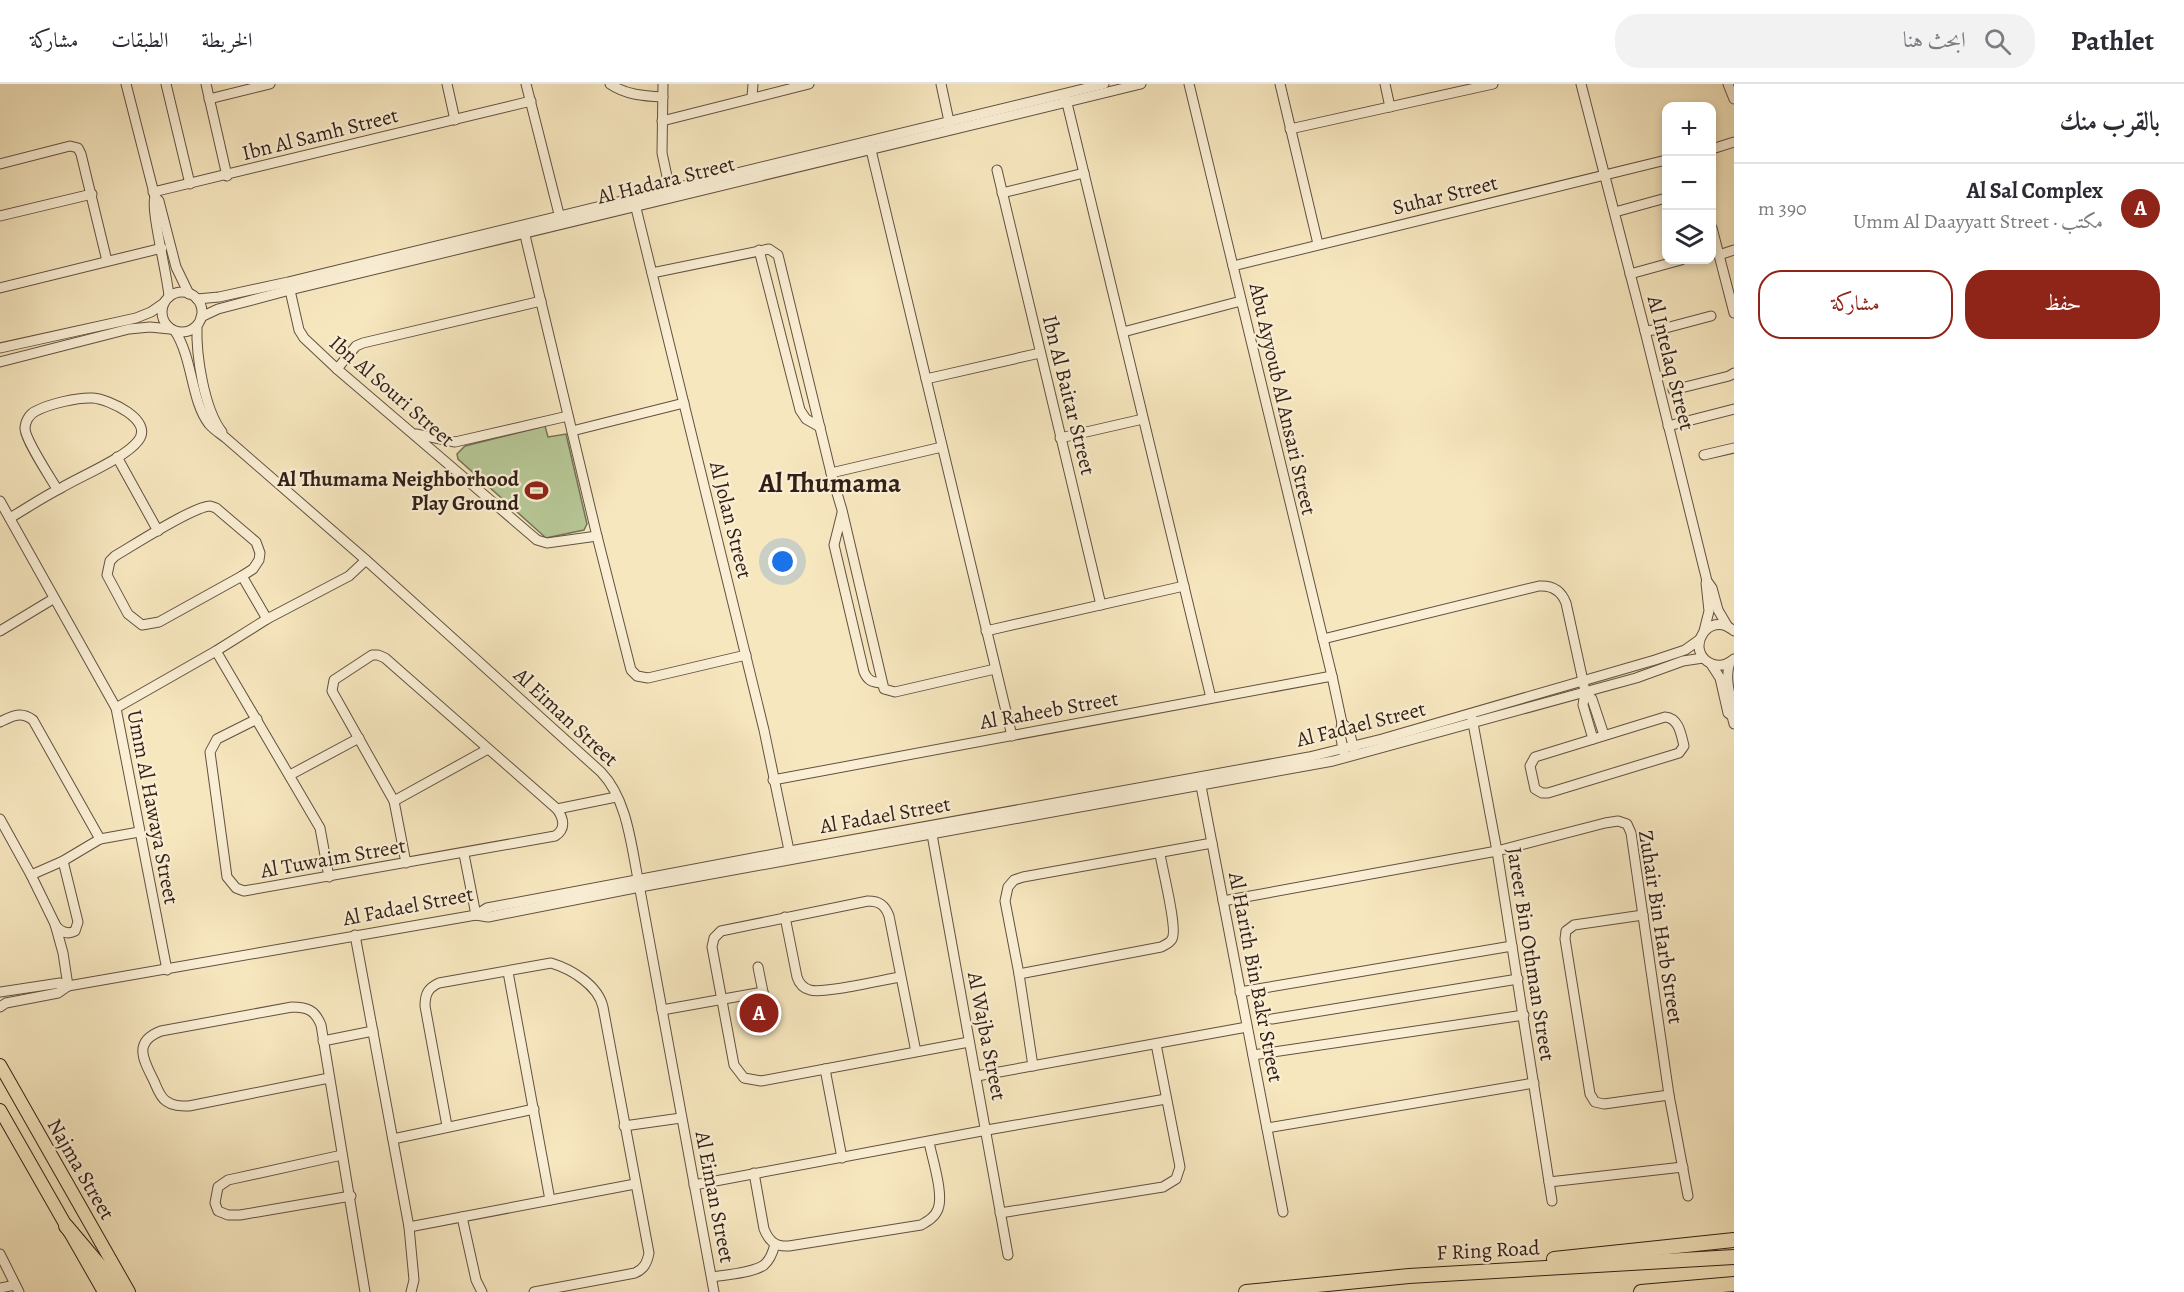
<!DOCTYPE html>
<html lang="ar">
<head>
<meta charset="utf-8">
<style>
  body { margin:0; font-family:Alegreya,Amiri,serif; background:#f2f2f3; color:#2b2b33; direction:rtl }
  .controls { position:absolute; right:18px; top:18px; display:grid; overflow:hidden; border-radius:12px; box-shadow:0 3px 9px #0003 }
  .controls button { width:54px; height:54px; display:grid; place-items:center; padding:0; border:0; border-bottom:2px solid #e1e1e2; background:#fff; color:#2b2b33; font:30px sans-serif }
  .you { position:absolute; left:783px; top:478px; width:21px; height:21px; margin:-15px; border:4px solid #fff; border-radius:50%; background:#1a73e8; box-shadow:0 0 0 9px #1a73e833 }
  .badge { display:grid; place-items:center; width:39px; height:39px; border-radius:50%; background:#8f2418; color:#fff; font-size:20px; font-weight:700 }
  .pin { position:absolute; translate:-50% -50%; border:3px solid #fff; box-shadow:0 2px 6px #0006 }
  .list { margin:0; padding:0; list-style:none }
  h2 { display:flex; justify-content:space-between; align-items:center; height:78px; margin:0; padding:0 24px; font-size:26px }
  h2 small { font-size:20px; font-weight:400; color:#7c7c81 }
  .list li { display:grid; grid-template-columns:39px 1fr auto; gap:18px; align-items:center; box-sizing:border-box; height:90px; padding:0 24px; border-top:2px solid #e1e1e2 }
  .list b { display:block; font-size:22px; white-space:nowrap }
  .list p { margin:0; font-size:20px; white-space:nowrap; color:#7c7c81 }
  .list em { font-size:20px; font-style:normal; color:#7c7c81 }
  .actions { display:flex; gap:12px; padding:18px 24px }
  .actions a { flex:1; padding:14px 0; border:2px solid #8f2418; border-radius:24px; text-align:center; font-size:21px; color:#8f2418 }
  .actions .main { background:#8f2418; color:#fff }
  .icon { flex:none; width:33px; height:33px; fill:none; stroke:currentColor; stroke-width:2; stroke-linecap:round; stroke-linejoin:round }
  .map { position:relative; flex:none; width:1734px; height:1208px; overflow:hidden; direction:ltr }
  header { display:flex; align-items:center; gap:36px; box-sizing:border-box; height:84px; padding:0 30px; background:#fff; border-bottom:2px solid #e1e1e2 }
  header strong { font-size:28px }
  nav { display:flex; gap:33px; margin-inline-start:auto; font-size:21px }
  .search { width:420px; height:54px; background:#f2f2f3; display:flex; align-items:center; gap:15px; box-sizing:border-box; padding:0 21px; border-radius:24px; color:#7c7c81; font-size:22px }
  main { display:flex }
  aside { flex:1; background:#fff }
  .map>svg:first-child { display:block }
</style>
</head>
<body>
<header>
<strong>Pathlet</strong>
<div class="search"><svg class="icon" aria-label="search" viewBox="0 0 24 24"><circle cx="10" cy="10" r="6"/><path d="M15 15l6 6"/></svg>ابحث هنا</div>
<nav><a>الخريطة</a><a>الطبقات</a><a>مشاركة</a></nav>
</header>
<main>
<aside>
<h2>بالقرب منك<small></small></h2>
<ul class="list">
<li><span class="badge">A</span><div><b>Al Sal Complex</b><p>مكتب · Umm Al Daayyatt Street</p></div><em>390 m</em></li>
</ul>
<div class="actions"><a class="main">حفظ</a><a>مشاركة</a></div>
</aside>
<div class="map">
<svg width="1734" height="1208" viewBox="0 0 1734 1208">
  <rect width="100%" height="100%" fill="#f7e7bf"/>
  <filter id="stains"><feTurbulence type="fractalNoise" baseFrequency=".00333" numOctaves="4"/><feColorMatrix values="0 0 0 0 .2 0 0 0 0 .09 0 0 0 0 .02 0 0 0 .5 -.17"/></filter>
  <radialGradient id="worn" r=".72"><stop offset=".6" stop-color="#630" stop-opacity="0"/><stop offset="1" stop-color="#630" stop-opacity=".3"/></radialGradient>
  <!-- green -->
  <path fill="#b7c796" stroke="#747356" stroke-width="1.5" d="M545,342L548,353L566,350L587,440L584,446L546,454L458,375L457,370L465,362Z"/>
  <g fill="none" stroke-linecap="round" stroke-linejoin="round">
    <defs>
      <g id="minor">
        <path d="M126,0L155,113L159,117L176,183L189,210"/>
        <path d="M166,0L190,100"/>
        <path d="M206,0L227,92"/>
        <path d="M447,0L455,36"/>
        <path d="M526,0L561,138"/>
        <path d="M610,0C626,11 644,12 663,13"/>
        <path d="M663,0L662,69L671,111"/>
        <path d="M941,0L950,42"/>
        <path d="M1189,0L1332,592L1342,639L1340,650L1344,669"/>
        <path d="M1280,0L1318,160"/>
        <path d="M1385,0L1390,23"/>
        <path d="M1581,0L1645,247L1707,497L1712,504L1718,526L1728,543"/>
        <path d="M1728,0L1734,15"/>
        <path d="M752,13L753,0"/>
        <path d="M209,15L270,0"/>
        <path d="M1066,15L1211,614"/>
        <path d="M662,37L809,0"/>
        <path d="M1290,45L1493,0"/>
        <path d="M870,62L1012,652"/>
        <path d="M1712,65L1734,58"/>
        <path d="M0,80L70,62L78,64L81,70L107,177"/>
        <path d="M997,86L1101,521"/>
        <path d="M153,108L531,17"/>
        <path d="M1002,109L1084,89"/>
        <path d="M155,113C150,124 168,193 169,213"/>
        <path d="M634,116L764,646L790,771"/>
        <path d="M1615,128L1666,114"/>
        <path d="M0,132L92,110"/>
        <path d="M523,143L597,452L631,586L637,592L648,594L746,571"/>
        <path d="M1712,144L1734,229"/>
        <path d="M759,166L800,326L806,335L820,343"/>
        <path d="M1719,171L1734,166"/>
        <path d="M1233,182L1666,76"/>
        <path d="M652,189L769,165L778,171L831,389L842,426L884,605L895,608L995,585"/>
        <path d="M1630,190L1681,176"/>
        <path d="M289,202L299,246L304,254L337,285L537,456L547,459L597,452"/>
        <path d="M0,204L162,164"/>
        <circle cx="182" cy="228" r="20"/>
        <path d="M197,215L219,213L288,198L1104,0"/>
        <path d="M201,233L218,225L290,206L1141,0"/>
        <path d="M197,242C196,271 204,325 222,348"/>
        <path d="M175,247C193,275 191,317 209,340C214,346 221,350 227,355L366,476L601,688C627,715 631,760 638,795L714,1208"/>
        <path d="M1645,247L1662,245L1711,232"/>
        <path d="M1123,248L1241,217"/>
        <path d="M0,264L136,234L151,228L164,219"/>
        <path d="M0,278L129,245L150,243L170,245"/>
        <path d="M337,285L356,262L363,259L541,217"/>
        <path d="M926,295L1040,269"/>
        <path d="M1673,306L1729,292L1734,289"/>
        <path d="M1668,342L1734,325"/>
        <path d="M572,347L684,319"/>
        <path d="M416,350L455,358L568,332"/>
        <path d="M1060,354L1143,335"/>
        <path d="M1704,371L1734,364"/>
        <path d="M117,373L158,447"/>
        <path d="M831,389L942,363"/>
        <path d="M0,417L116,624L167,886"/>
        <path d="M210,422L216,424L256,458L260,469L259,476L253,485L242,492L159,538L142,541L128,530L107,491L110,477L115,472C134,461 192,423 210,422Z"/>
        <path d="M842,429L834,461L864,588C868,597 872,598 881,599"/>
        <path d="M10,434C27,424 43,413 61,404C81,392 125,374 138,357C155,336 108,315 93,314C78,313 49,320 36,327C29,330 25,338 25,345C26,357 50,393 57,405"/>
        <path d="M242,492L267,535"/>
        <path d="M0,547L53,515"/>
        <path d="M986,547L1184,502"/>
        <path d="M1704,547L1709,527L1706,499"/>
        <path d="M1734,547C1708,524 1683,568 1712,580C1720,583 1727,581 1734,575"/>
        <path d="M1323,555L1539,502C1552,501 1561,506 1566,519L1583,597L1585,608L1583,621L1593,655"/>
        <path d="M216,567L320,744L329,793"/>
        <path d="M1730,578C1723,598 1734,616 1732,632"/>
        <path d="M1711,580L1720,594L1728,629L1732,632L1734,640"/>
        <path d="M1585,608L1592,615L1604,651"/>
        <path d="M116,624L216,567L267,535L349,492L366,476"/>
        <path d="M1665,633C1679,634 1681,650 1684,662L1679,669L1548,709H1542L1535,705L1530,682L1535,673Z"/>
        <path d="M1472,634L1497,767L1552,1117"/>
        <path d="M257,635L217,655L210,668L227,793L236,804L244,807L555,752C566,745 564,735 557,725L385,574L378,571H372L334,596L332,607L394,717L406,779"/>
        <path d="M0,638C12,632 21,627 33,636L100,755"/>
        <path d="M1342,639L1349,646L1354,666"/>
        <path d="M290,691L359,654"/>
        <path d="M773,696L1332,592"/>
        <path d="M1203,698L1201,702L1283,1128"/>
        <path d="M394,717L488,665"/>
        <path d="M557,725L616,713"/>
        <path d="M0,735L31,791L56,842C61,848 67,851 75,847L78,838L63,777"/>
        <path d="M931,745L1008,1171"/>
        <path d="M464,770L476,831"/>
        <path d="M31,791L63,777L100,755L139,748"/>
        <path d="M1223,817L1497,767L1605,739L1618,737L1627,740L1631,749L1669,1011L1688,1112"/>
        <path d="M476,831L488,833L640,803L1333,677L1636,594L1683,577L1703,574"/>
        <path d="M1643,831L1574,841L1566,847L1565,855L1590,1010L1595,1018L1604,1020L1669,1011"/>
        <path d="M785,833L797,893C799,899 802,904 810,906C824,910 882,896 900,893"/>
        <path d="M55,840L63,869L68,902"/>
        <path d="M355,851L409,1143L414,1196L411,1208"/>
        <path d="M508,888L550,1116"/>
        <path d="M1019,890L1161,863C1165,861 1170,859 1172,855C1178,845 1162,784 1160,770"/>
        <path d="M0,908L60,899L68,902L476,831L487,824L790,767L1309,673L1382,655L1655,576L1685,566L1699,556"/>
        <path d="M763,908L768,930"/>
        <path d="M1240,908L1512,862"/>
        <path d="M0,923L6,919L58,909L68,902"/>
        <path d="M662,926L763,908L758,883"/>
        <path d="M1272,935L1518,895"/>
        <path d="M323,957L373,947"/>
        <path d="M916,968L889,832C885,821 879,817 868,817L721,847L714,854L712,863L734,981L744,994L761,997L969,958"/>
        <path d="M1253,971L1524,931"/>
        <path d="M1033,982L1019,890L1005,817L1008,803L1014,796L1023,793L1212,759"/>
        <path d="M825,985L842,1074"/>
        <path d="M977,992L1247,943"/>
        <path d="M329,994L189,1022C180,1022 173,1022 166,1017C160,1013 157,1004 154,997C144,977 132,958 161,947L292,923C307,923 315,926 321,941L365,1208"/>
        <path d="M447,1042L425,922C425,910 428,904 439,899L551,879C571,885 598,901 603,923L649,1169C647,1179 644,1185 635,1189L534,1208"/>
        <path d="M624,1042L681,1034"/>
        <path d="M1267,1044L1534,999"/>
        <path d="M393,1055L534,1025"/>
        <path d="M342,1071L228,1096L218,1103L215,1119L218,1127L228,1131H240L351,1112"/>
        <path d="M754,1089L764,1145C769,1157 775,1163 789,1162L921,1141C928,1137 935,1133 938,1125C944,1110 932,1074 929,1058"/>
        <path d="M1549,1098L1683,1083"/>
        <path d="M694,1101L987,1046L1166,1015"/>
        <path d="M1000,1129L1163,1103L1176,1095L1180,1083L1156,960"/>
        <path d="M462,1133L476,1196L482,1208"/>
        <path d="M409,1143L635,1100"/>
        <path d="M0,1170L19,1208"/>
        <path d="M712,1193C725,1191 753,1189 764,1181C770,1176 773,1168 775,1160"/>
        <path d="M0,1204L15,1201"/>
      </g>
      <g id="major">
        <path d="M0,981L129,1208"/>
        <path d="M0,1026L104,1208"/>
      </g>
      <g id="highway">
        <path d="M66,1142L104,1187L116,1208"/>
        <path d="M1554,1175L1734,1156"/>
        <path d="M1246,1208L1409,1192L1734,1173"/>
        <path d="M1641,1208L1734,1200"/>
      </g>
    </defs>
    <!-- minor casing -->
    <use href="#minor" stroke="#625141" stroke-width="11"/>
    <!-- major casing -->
    <use href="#major" stroke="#311f17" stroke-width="14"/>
    <!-- highway casing -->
    <use href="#highway" stroke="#311f17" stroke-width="16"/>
    <!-- minor -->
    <use href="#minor" stroke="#faefd5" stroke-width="9"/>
    <!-- major -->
    <use href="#major" stroke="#f7e7bf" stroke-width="12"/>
    <!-- highway -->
    <use href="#highway" stroke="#f7e7bf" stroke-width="14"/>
  </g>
  <!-- icons -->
  <defs>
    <symbol id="stadium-bare" viewBox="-9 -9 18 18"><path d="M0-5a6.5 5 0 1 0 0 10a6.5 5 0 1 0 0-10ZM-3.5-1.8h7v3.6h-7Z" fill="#8f2418" stroke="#faefd5" stroke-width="2.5" paint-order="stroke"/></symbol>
  </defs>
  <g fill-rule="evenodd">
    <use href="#stadium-bare" x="520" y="390" width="33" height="33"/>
  </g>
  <g text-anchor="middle" stroke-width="4.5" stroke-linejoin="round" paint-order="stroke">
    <!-- street labels -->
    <g font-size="21" fill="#311f17" stroke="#faefd5">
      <text transform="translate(320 50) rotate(-14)" y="7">Ibn Al Samh Street</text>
      <text transform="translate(666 96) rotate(-14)" y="7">Al Hadara Street</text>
      <text transform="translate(1445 111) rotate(-14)" y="7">Suhar Street</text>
      <text transform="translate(1671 279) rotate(76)" y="7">Al Intelaq Street</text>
      <text transform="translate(392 307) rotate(41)" y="7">Ibn Al Souri Street</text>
      <text transform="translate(1069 311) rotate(76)" y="7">Ibn Al Baitar Street</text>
      <text transform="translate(1283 315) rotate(77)" y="7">Abu Ayyoub Al Ansari Street</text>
      <text transform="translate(731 436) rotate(76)" y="7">Al Jolan Street</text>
      <text transform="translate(1049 626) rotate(-10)" y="7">Al Raheeb Street</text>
      <text transform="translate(566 633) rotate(43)" y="7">Al Eiman Street</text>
      <text transform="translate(1361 640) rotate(-14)" y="7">Al Fadael Street</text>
      <text transform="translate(153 723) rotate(79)" y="7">Umm Al Hawaya Street</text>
      <text transform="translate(885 731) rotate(-10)" y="7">Al Fadael Street</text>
      <text transform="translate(333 774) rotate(-10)" y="7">Al Tuwaim Street</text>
      <text transform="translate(408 822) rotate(-11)" y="7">Al Fadael Street</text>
      <text transform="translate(1661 843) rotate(81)" y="7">Zuhair Bin Harb Street</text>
      <text transform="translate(1531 870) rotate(81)" y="7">Jareer Bin Othman Street</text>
      <text transform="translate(1256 893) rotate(79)" y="7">Al Harith Bin Bakr Street</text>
      <text transform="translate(987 952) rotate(79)" y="7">Al Wajba Street</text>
      <text transform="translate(81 1085) rotate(60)" y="7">Najma Street</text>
      <text transform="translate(715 1113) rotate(79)" y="7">Al Eiman Street</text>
      <text transform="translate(1488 1166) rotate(-3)" y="7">F Ring Road</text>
    </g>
    <!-- poi labels -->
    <g font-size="21" font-weight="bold" fill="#311f17" stroke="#faefd5" text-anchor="end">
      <text x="519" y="402">Al Thumama Neighborhood<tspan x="519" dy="24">Play Ground</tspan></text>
    </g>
    <!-- district labels -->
    <g font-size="27" font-weight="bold" fill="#311f17" stroke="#faefd5">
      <text x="830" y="408">Al Thumama</text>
    </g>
  </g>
  <rect width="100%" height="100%" filter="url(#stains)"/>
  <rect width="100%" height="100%" fill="url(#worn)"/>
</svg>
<div class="controls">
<button>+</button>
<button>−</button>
<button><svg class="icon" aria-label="layers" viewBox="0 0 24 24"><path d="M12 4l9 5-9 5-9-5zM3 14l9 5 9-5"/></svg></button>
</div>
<div class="you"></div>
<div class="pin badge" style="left:759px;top:929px">A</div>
</div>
</main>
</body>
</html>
